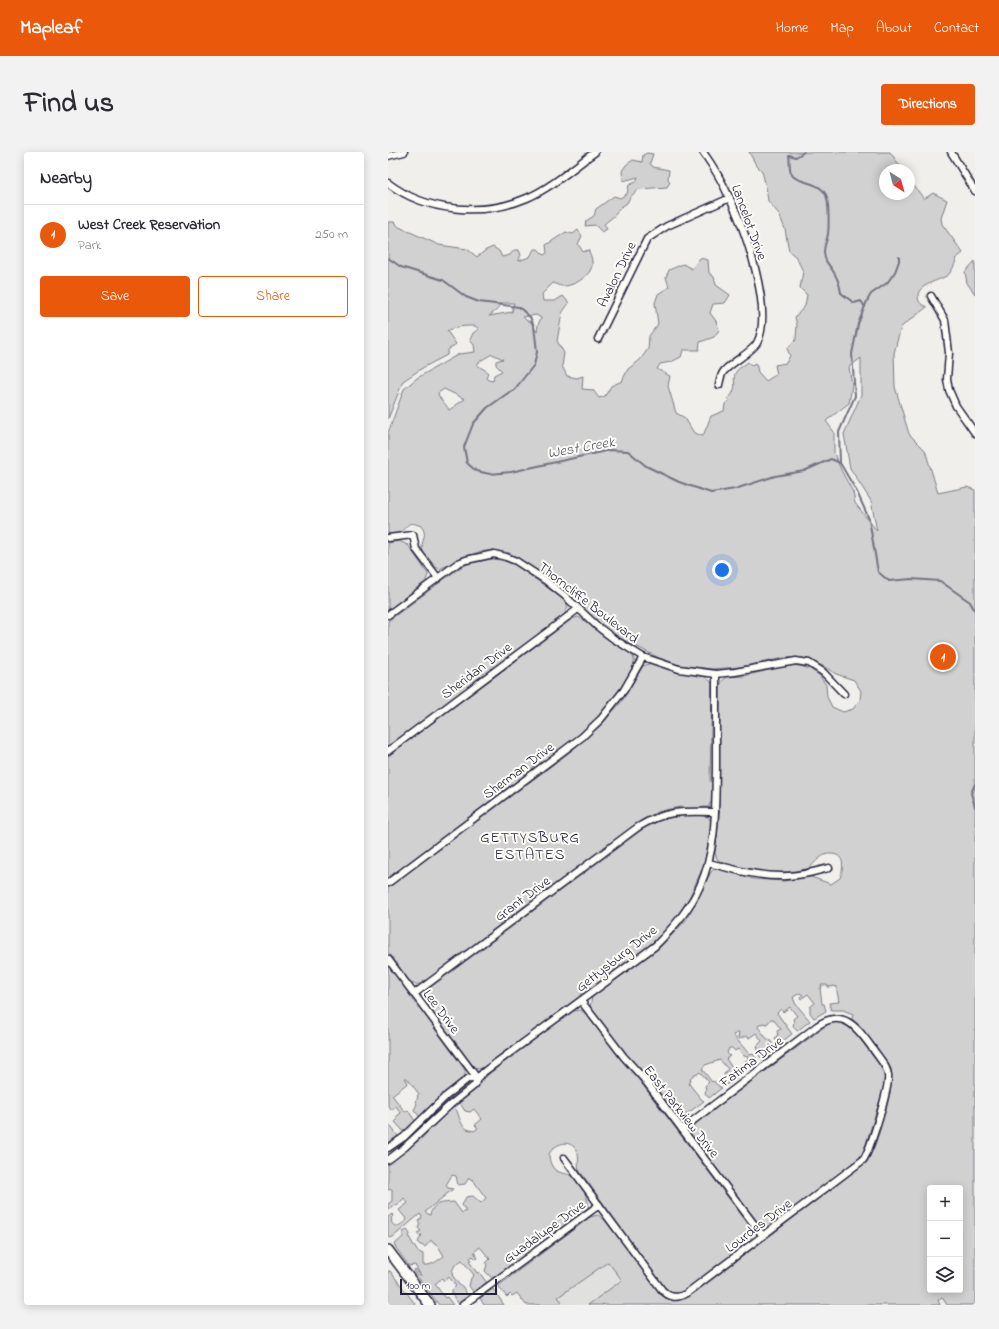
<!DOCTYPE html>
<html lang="en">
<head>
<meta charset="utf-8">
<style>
  body { margin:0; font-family:"Indie Flower",sans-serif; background:#f2f2f3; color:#2b2b33 }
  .controls { position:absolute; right:12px; bottom:12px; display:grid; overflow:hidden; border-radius:4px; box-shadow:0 2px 10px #0003 }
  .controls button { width:36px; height:36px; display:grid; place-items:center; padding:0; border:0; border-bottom:1px solid #e1e1e2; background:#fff; color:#2b2b33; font:20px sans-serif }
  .compass { position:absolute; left:491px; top:12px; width:36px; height:36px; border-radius:50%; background:#fff; box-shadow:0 2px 10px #0003; rotate:144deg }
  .scale { position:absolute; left:12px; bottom:10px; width:97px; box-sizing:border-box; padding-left:4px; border:2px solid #22223b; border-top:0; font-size:11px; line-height:14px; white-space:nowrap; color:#22223b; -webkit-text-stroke:3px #fdfcf7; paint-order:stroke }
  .you { position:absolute; left:334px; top:418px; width:14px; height:14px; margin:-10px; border:3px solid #fff; border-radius:50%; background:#1a73e8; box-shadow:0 0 0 6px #1a73e833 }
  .badge { display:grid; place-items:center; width:26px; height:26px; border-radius:50%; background:#ea580c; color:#fff; font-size:13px; font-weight:700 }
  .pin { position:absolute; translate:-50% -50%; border:2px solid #fff; box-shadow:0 1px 4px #0006 }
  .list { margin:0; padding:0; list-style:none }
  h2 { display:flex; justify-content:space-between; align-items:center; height:52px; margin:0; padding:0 16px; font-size:17px }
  h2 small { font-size:13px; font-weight:400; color:#7c7c81 }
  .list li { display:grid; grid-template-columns:26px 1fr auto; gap:12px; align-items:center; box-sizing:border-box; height:60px; padding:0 16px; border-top:1px solid #e1e1e2 }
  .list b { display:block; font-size:15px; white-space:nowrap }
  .list p { margin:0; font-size:13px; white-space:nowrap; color:#7c7c81 }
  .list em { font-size:13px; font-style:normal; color:#7c7c81 }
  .actions { display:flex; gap:8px; padding:12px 16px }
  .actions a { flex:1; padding:9px 0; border:1px solid #ea580c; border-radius:4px; text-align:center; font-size:14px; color:#ea580c }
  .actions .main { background:#ea580c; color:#fff }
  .icon { flex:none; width:22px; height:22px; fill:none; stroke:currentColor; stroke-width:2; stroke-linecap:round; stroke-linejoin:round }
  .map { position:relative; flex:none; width:587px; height:1153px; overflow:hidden; border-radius:4px }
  header { display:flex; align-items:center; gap:24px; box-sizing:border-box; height:56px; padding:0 20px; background:#ea580c; color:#fff }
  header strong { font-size:19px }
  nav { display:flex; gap:22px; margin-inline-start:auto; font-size:14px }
  .intro { display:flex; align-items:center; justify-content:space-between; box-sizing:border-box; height:96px; padding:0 24px }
  h1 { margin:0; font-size:28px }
  .button { padding:10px 18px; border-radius:4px; background:#ea580c; color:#fff; font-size:14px; font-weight:700 }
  main { display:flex; gap:24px; padding:0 24px }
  aside { flex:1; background:#fff; border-radius:4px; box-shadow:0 2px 10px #0003 }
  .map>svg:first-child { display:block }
</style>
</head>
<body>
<header>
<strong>Mapleaf</strong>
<nav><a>Home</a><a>Map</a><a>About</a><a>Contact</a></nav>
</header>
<div class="intro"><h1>Find us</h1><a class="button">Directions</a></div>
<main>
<aside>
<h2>Nearby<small></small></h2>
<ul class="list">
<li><span class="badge">1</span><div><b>West Creek Reservation</b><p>Park</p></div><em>250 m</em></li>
</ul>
<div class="actions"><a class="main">Save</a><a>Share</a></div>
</aside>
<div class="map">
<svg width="587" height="1153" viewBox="0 0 587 1153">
  <rect width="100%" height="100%" fill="#f0efec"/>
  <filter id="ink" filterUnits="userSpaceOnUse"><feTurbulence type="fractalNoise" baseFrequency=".025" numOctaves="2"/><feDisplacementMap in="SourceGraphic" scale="8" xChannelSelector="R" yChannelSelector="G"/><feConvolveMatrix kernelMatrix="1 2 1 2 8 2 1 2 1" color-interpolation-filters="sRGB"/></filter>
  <g filter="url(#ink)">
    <!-- built -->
    <path fill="#e0e0df" d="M232,1098L249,1122L207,1153H158Z"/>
    <!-- green -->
    <g fill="#d2d1d1" stroke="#7a7a86" fill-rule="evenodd">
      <path d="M361,0H502L515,18H497V42H521V27L536,47L545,41L559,48L553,66L554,72L575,101L567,107L568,109C566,113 564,120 560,123C551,129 530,132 530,144C530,151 534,153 539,155L513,175L506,201L507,235L521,282L537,298L550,341L579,335L587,338V1153H559L554,1145L550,1148L552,1153H217L214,1152L215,1153H200L234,1128L220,1110L170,1145L174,1150L170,1153H138L129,1141L124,1144L122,1142L119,1145L110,1134L202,1065L210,1063L216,1067L273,1142C281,1150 290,1149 301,1145L479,1010C488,996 508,933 503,918C500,908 472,874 464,867L465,862L455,858H443L441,851L451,850L448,834L440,835L439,833H433L434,836H432L434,852H436L438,859L426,866L422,861V855L427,851L420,842L413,847L412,845L415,843L412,841L405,845L407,851L422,869L409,879L405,874L406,870L405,867L409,864L402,855L395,860L393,857L389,861L404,882L391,892L387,887L389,883H390L389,879L393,877L385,867H383L379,872L375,871L370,874V875L379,887H381L387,895L373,906L369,901L370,897L369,894L374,889L368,881L361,886L358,884L352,887L350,886L351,880L345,883L362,903L365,902L370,909L356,919L353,916L355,914L356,910L360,907V905L356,904L350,897L347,899L344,896H341L339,901L342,904L338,907L345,917L347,916L352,922L338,933L336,930V922L340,917L332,908L317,913L314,917L324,930L326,929L329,933L334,936L321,946L317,941L318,938L317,934L321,930L312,920L308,923L307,922L302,926L303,929L301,931L302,933L313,947L316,949L300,961L295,963V967L288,964L258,923L238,902L202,855L204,845L270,797L282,785L298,768L323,720L326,717H331L366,727L396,729L423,725L443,732L452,726C455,717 458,703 444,702C431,700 426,716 415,719C389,726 361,716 335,711L329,707L327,701L331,667V645H328L326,650L322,651L321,655H315L310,659H300L295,655H292L272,659L254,668L35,831L28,833L22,830L0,800V736L182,600L214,572L234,549L255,514L263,511L289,520L318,525L324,531L322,629L331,635L332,534L334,529L339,525L356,524L401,513L412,514L422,517L431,523L438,533L439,545L444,555L455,560L465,557L472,548L473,539L466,528L448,522L435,514L415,506H396L352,515L323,517L291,513L271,506L232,486L212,472L176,438L132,407L121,401L106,398L91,400L75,405L52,417C45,415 35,404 34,396C34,386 40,383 33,374C17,367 21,376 10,381C7,382 3,382 0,382V281L16,237L29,226L71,202L87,200L86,193L82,188L85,181L91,177L87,174C77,174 69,174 59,179L68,192L60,198L59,203L36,215L15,229L0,267V70H6L11,75L51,93L79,97L89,105L98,98L105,95L111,99L114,105L122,103L126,98H131L133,103L130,109L142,105L146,97H150L156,103L159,101L158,93L178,80L185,82L190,78L194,84L190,92L195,100L200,98C202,101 204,106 204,110C206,122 186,135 174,134C171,134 168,132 165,131L154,142L155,149H167L175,144L181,151L174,161L169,189L176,201L174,214L179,224L189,226L195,224L194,237L205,238L211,246L217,244L223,234L234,229L240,217L252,208L260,197L261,184L270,172L267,151L270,142L281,135L278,125L281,118L295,112L304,117L312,106L320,108L321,121L326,125L328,133L342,143L337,151L325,152L322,161L328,169L331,178L326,185L312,190L311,198H295L293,205L283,210L272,212L269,217L282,224L280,234L288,261L297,266L306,281L315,284L323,264L336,259L337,252L341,249L340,247C352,235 343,228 348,220C350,216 357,213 360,210L363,213L368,211L370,220L378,229L389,222L387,213L398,211L402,204L399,196L408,188L409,173L407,165L417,154L419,143L412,136L415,119L408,105L401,99L397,77L391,62L380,49L378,35L374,19L368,13ZM113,151H126L124,160L101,164L110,157ZM148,163L153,166L150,173L149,180L142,169H139L135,165ZM104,202L115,207L108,209V213L114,219L106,223L105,229L100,228L98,226L100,220L89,213L92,209ZM473,206V243L456,282L462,316L483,349L489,379L467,351L465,340L453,318L446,301V280L438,269L461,251L464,233L461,215ZM56,237L77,247L61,258C58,251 51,248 50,241ZM542,1036H572V1138H542Z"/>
      <path d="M259,1L265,2L262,11L265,15L281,18L280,27L282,30L279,35L251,37L242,45L239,51L233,55L226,64L216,72L219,77L214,80L207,73L197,74L198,69L206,64L208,57L226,44L232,46L239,42L241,33L248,30L250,25L235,29L234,19L238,13L245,8L254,10L255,3Z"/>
      <path d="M587,109V142L579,131L577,120Z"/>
      <path d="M11,389L20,393L40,422L38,429L0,458V391Z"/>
      <path d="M103,407L114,408L126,412L177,448L180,455L176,463L0,594V469L70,417L79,412Z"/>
      <path d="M190,465C201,470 209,481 219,487C226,492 244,499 246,507C249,518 214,562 205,571C199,576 192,581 186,587L0,726V604L184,467Z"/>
      <path d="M298,663H312L320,665L323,669V678L316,713L302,744L284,772L264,792L95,916L89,917L85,914L36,849L35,843L39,838L255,677L275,667Z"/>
      <path d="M0,812L77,918V924L41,955L32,965L26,958L29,952L27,949L30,946L29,944L31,942L19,926H17L20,931L4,943L17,960L20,958L27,969L16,980L7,970L10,967L8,965L13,961L8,954L3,958L0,954Z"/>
      <path d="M193,858L199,863L235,910L251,928L364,1077C365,1081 365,1085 362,1089L295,1140C289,1142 284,1141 278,1138L191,1018C189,1012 192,1005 189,999C182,986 167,991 161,1002C161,1009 164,1018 171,1020C175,1022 180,1021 183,1024C190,1029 203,1047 200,1056L105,1127L97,1119L99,1113L98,1111L102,1107L92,1095L86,1100L90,1106L88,1107L85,1104L82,1106L83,1108L81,1109L89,1121L91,1120L99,1131L86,1141L81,1134L83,1126L86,1123L74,1108L67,1113L64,1119L66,1121L64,1123L72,1134H74L81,1145L71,1152L64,1143V1138L68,1134L61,1125L56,1129L54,1126L47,1132L57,1146L59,1145L65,1153H51L26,1120L27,1117L33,1124L27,1113L21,1114L6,1093L15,1085V1080L19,1078L22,1082L21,1085L29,1099L35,1102V1113C44,1114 49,1109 56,1104L49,1092H46L43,1088L37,1095L31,1092L30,1090L34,1083L31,1084L29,1081L33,1079L30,1076L32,1072L30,1069L34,1066L33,1063L32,1062L5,1085L1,1086L0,1085V1065L4,1062L5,1064L3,1066L4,1068L3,1069C7,1079 13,1072 19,1068L11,1058L20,1051L16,1046L9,1054L7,1053L0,1058V1052L4,1049V1037L0,1038V1012L34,986L65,954C72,959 70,972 79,977C81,978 84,978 86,979L90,976L87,973L94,967L86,957L82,960L77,959L71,950L81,942L102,921L185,859ZM64,1023L68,1024L70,1033L77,1032L81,1026L85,1028L98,1046L93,1051L85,1044L78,1045L74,1053L78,1059L74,1061L66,1050C55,1051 45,1050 42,1063L37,1060L65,1037L60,1036L58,1033Z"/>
      <path d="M449,870L458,872L465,877L493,915L497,924V932L475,1001L469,1008L383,1073L376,1075L371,1072L305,986C302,981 303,977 306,973L436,875L444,871Z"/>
      <path d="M81,930L83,932C55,955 30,982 0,1004V1000C29,978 53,952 81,930Z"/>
      <path d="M0,971L10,984L0,992Z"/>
      <path d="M0,1119H2L28,1153H0Z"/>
      <path d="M105,1137L116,1153H96L92,1146Z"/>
    </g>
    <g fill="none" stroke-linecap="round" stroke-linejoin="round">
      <!-- stream -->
      <g stroke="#737381" stroke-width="2">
        <path d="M416,0L408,5L401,3C402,8 401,16 403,21C407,32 431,28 438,43C441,50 441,75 440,82C439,88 436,94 436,100C437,111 440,111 445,119C449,125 452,134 453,141L466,151L473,149L477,155"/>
        <path d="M0,106L13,115L55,128L78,145L91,150L131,155L142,165L146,174L149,200L146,213L126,238L120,241L99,256L85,272L76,295L79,311L88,319L102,322L123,320L222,298L240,299L258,314L291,330L323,341L347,337L387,324L416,319L443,307L452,311L469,340L481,367L490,420L501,429L523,427L552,429L582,450L587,459"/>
        <path d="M452,311L451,280L467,244L464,202L470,172L479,149L483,142L499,131L507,120L511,109V105"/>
        <path d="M587,632L583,641L587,655"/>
      </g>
      <defs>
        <g id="minor">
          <path d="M315,0C325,14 334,29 341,45C357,76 386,159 369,191C364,200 344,210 336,219C333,222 332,228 331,233"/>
          <path d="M563,0L587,39"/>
          <path d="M0,4L16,0"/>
          <path d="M0,31C38,60 95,65 139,46C164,35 185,16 207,0"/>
          <path d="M543,144L557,168L561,201L559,227L561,238L568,254L587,281"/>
          <path d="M210,187L259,87L279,74L342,46"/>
          <path d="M0,386L25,383L28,397L50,426L70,411L78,408L106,402L118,405L128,409L157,428L177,444L209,474L226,487L255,505L291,517L328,522L347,520L408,509L421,511L435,520L456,542"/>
          <path d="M0,463L50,426"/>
          <path d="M0,599L190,457"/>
          <path d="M321,711C344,717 368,724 392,724C408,725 425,720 441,716"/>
          <path d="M0,731L194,585L213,567L236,538L255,505"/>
          <path d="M0,807L89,926"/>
          <path d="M26,842L250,675C278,658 295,659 327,660"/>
          <path d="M193,849L236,905L256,927L375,1084"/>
          <path d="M0,996L16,985L57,945L81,926H89"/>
          <path d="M176,1006L274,1138C282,1146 289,1147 299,1141L475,1008C482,999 502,934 500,923C499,913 490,905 485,897C470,877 456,855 429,874L294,977"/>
          <path d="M0,1008L17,995L62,953L87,933L89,926L97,919L267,794C285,776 302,757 312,734C329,696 327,656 328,617C328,585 328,553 328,522"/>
          <path d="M75,1153L211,1053"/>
        </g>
        <path id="primary" d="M0,1098L42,1153"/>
      </defs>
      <!-- minor casing -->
      <use href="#minor" stroke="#22223b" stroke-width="9"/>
      <!-- primary casing -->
      <use href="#primary" stroke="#22223b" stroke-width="12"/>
      <!-- minor -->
      <use href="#minor" stroke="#fdfcf7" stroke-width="6"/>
      <!-- primary -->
      <use href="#primary" stroke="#fdfcf7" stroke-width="9"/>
    </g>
  </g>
  <g text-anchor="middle" stroke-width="4" stroke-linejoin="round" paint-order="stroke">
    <!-- street labels -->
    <g font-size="14" fill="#22223b" stroke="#fdfcf7">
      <text transform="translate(362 70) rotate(70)" y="5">Lancelot Drive</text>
      <text transform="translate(228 122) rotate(-64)" y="5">Avalon Drive</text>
      <text transform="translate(201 450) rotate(38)" y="5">Thorncliffe Boulevard</text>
      <text transform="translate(88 518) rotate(-37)" y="5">Sheridan Drive</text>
      <text transform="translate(130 618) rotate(-37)" y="5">Sherman Drive</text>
      <text transform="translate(134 746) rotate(-37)" y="5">Grant Drive</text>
      <text transform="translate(228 806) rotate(-38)" y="5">Gettysburg Drive</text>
      <text transform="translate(54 859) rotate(53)" y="5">Lee Drive</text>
      <text transform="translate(363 909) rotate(-37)" y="5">Fatima Drive</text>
      <text transform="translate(294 959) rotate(52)" y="5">East Parkview Drive</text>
      <text transform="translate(370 1073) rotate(-37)" y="5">Lourdes Drive</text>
      <text transform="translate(156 1079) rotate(-36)" y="5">Guadalupe Drive</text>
    </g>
    <!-- water labels -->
    <g font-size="15" font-style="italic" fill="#58586a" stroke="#fdfcf7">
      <text transform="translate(193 295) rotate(-10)" y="5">West Creek</text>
    </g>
    <!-- neighbourhood labels -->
    <g font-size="15" letter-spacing="1" fill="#22223b" stroke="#fdfcf7">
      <text x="142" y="690">GETTYSBURG<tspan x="142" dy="17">ESTATES</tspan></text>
    </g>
  </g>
</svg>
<div class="controls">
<button>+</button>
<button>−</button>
<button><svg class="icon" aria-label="layers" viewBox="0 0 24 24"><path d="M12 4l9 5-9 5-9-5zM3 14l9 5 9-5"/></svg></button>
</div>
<svg class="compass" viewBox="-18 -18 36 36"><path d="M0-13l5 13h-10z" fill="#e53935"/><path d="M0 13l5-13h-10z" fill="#7c7c81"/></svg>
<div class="scale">100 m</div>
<div class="you"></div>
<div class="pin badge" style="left:555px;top:505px">1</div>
</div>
</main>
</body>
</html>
